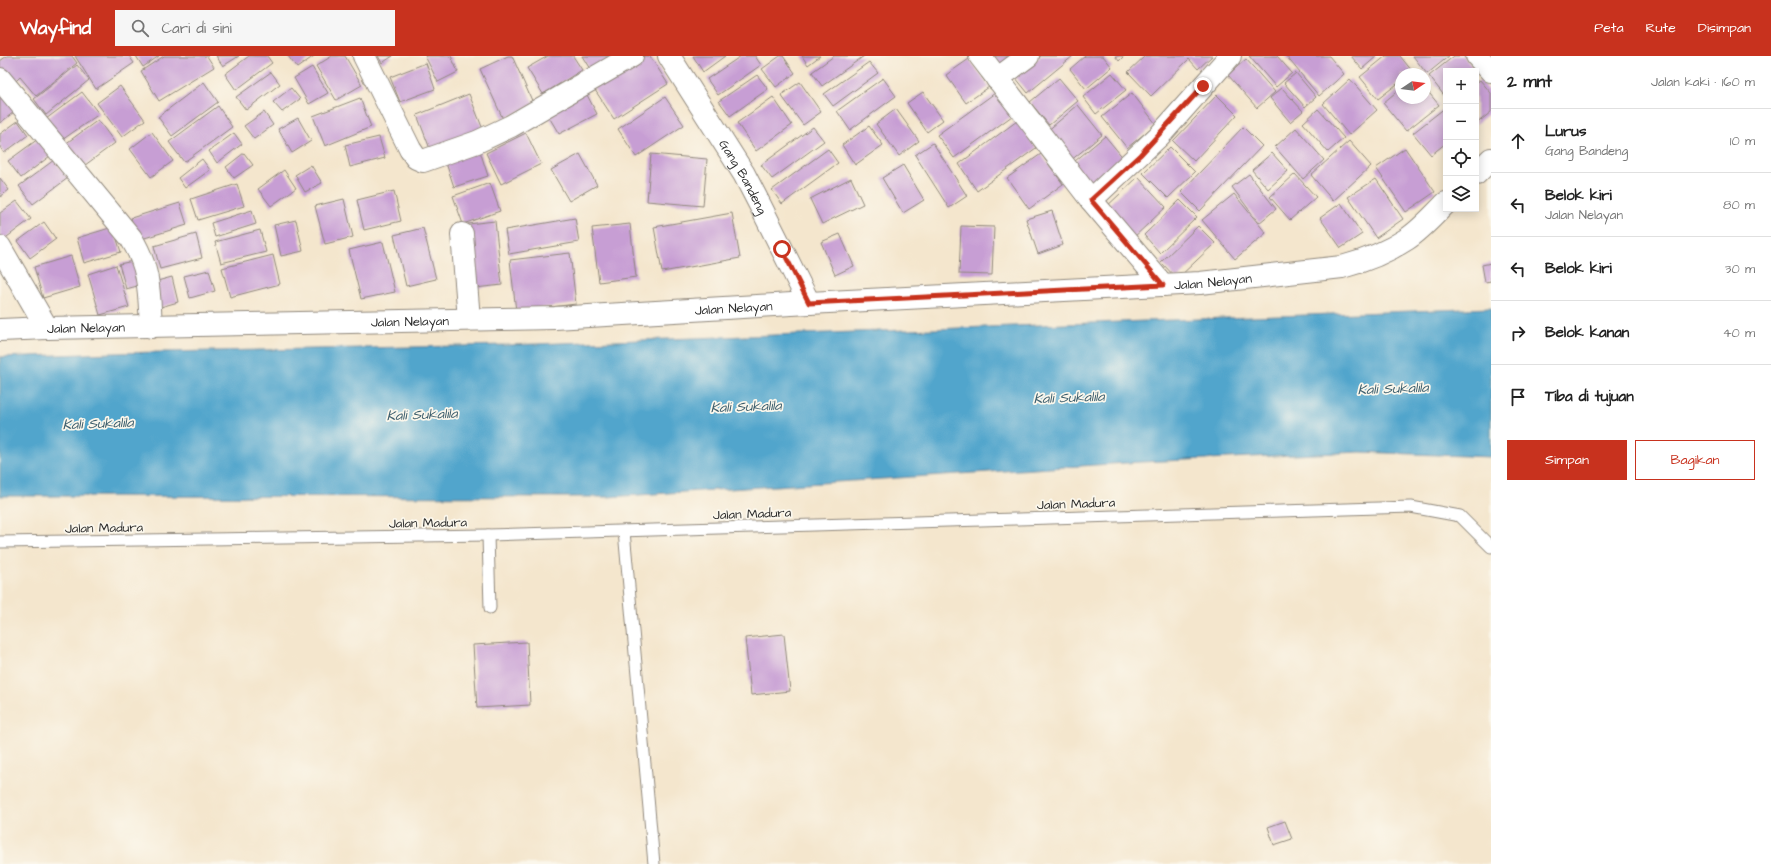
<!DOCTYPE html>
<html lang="id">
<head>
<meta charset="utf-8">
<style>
  body { margin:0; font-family:"Architects Daughter",sans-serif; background:#f6f6f6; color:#222 }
  .controls { position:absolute; right:12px; top:12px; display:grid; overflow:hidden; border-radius:0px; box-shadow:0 2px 10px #0003 }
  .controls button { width:36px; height:36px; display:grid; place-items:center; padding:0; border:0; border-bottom:1px solid #e0e0e0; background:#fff; color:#222; font:20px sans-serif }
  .compass { position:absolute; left:1395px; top:12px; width:36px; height:36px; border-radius:50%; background:#fff; box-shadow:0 2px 10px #0003; rotate:77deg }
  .stop { position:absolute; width:12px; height:12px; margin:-9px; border:3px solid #c8321e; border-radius:50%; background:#fff }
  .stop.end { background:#c8321e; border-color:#fff; box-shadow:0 1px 4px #0008 }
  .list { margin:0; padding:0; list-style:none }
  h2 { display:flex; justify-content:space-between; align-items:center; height:52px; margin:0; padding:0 16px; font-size:17px }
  h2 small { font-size:13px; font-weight:400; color:#767676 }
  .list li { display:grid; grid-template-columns:26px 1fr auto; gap:12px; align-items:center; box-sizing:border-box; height:64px; padding:0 16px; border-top:1px solid #e0e0e0 }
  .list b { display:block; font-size:15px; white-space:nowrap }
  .list p { margin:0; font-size:13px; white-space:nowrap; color:#767676 }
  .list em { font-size:13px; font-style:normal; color:#767676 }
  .actions { display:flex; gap:8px; padding:12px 16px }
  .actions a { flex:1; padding:9px 0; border:1px solid #c8321e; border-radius:0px; text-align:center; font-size:14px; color:#c8321e }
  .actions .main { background:#c8321e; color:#fff }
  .icon { flex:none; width:22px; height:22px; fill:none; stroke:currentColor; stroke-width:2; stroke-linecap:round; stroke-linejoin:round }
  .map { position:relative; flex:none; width:1491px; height:808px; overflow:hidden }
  header { display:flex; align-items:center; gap:24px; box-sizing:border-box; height:56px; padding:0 20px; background:#c8321e; color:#fff }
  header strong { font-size:19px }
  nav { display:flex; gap:22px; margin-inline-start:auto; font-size:14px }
  .search { width:280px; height:36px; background:#f6f6f6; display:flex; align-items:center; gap:10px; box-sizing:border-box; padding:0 14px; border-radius:0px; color:#767676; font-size:15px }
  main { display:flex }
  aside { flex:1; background:#fff }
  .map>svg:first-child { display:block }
</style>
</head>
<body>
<header>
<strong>Wayfind</strong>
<div class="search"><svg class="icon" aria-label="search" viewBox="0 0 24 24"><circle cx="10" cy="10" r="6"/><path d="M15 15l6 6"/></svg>Cari di sini</div>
<nav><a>Peta</a><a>Rute</a><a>Disimpan</a></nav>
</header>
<main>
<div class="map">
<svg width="1491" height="808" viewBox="0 0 1491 808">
  <rect width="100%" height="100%" fill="#fbf7ec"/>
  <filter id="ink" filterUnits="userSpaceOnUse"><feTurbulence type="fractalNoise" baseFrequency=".025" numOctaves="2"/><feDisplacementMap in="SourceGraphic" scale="8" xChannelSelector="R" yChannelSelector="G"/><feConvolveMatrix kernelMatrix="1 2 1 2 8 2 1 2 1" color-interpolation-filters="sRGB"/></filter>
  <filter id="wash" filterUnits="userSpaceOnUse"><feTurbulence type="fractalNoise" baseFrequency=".012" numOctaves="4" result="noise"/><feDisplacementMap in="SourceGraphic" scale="16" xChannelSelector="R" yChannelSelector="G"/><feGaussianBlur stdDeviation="0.9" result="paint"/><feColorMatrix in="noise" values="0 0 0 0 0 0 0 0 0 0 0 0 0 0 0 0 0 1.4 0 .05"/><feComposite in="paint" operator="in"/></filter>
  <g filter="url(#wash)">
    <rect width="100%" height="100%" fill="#f4e6cd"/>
    <!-- water -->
    <path fill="#51a5cc" stroke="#3e687c" d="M1491,252V401L1360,396L1141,406L608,441L0,440V301L113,297L508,289Z"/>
    <g id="blocks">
      <!-- building -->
      <g fill="#c79ed4">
        <path d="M7,0H72L77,7L36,40L20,21L13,28L0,11V5Z"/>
        <path d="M75,0H129L134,7L96,33Z"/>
        <path d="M136,0H159L143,11Z"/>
        <path d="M164,0H207L214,11L159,45L141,15Z"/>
        <path d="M216,0H239L223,10Z"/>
        <path d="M249,0H267L272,7L236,34L225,18Z"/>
        <path d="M288,0H314L297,12Z"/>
        <path d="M332,0H345L362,29L336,44L316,10Z"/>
        <path d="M378,0H393L382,7Z"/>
        <path d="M425,0H451L458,16L438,26Z"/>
        <path d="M508,0H512L534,49L503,63L480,13Z"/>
        <path d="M548,0H573L582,14L543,38L527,12Z"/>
        <path d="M582,0H621L593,18Z"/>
        <path d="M639,0H650L668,28L614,63L593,31Z"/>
        <path d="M693,0H725L703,16Z"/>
        <path d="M741,0H755L761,9L718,39L707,23Z"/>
        <path d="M780,0H783L795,17L776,31L762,13Z"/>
        <path d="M802,0H820L808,9Z"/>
        <path d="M834,0H864L822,30L812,16Z"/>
        <path d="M994,0H1021L1002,12Z"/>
        <path d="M1041,0H1073L1028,37L1015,21Z"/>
        <path d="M1085,0H1103L1112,11L1086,33L1070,13Z"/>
        <path d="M1115,0H1124L1119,5Z"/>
        <path d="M1145,0H1212L1198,13L1189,3L1151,40L1128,16Z"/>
        <path d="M1249,0H1277L1292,17L1276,31Z"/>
        <path d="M1286,0H1329L1344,18L1319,40Z"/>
        <path d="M1351,0H1377L1362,13Z"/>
        <path d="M1386,0H1400L1412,15L1409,18H1401V25L1378,43L1360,21Z"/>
        <path d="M1413,0H1449L1427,18Z"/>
        <path d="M1454,0H1463L1476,15H1446V42L1429,20Z"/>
        <path d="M969,3L989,31L966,47L946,19Z"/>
        <path d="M1246,3L1275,36L1257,52L1228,19Z"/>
        <path d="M869,6L878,17L833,50L824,38Z"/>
        <path d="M426,7L435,33L400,46L390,21Z"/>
        <path d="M77,9L89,24L46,59L34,43Z"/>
        <path d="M312,11L328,37L309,48L294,22Z"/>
        <path d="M271,16L280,28L246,54L236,41Z"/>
        <path d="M1112,17L1126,34L1096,58L1083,41Z"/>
        <path d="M1296,17L1316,41L1305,51L1284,27Z"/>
        <path d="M757,19L768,33L730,60L719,45Z"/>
        <path d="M883,22L896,40L850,74L837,55Z"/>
        <path d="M1059,22L1078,45L1049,69L1030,46Z"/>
        <path d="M1350,23L1377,54L1349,79L1323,48Z"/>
        <path d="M1480,24L1491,37V56L1476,68V27Z"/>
        <path d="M204,26L218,46L172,80L158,61Z"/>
        <path d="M800,26L821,56L803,69L781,39Z"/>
        <path d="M120,30L145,64L122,81L97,47Z"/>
        <path d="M291,32L300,43L282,56L273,46Z"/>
        <path d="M1282,32L1303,55L1290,66L1270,42Z"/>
        <path d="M1401,32V42H1425V32L1439,49L1406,75L1383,47Z"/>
        <path d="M585,35L597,58L559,78L546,56Z"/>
        <path d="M82,36L99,58L62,84L46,63Z"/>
        <path d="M923,36L943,64L927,76L907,47Z"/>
        <path d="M995,37L1012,60L954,102L937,79Z"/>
        <path d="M1132,37L1156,68L1127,92L1102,61Z"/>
        <path d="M469,38L484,76L432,98L417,59Z"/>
        <path d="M0,39L19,52L0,67Z"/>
        <path d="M1217,39L1237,59L1194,105L1173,85Z"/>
        <path d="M665,41L684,69L636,101L618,73Z"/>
        <path d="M773,41L792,69L756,95L737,67Z"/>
        <path d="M360,42L371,71L325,90L313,60Z"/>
        <path d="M1078,49L1102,79L1070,105L1046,76Z"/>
        <path d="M218,50L232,71L184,106L169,86Z"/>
        <path d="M1446,51V87L1431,99L1413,77Z"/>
        <path d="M896,53L919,85L899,100L876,68Z"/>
        <path d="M1318,53L1344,82L1328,96L1303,67Z"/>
        <path d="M264,56L273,69L254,83L244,70Z"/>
        <path d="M298,62L311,85L292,97L278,73Z"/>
        <path d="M98,64L115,87L77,115L61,91Z"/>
        <path d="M18,65L28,79L4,97L0,91V78Z"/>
        <path d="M1017,65L1036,92L977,135L959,108Z"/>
        <path d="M869,70L883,89L855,109L842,89Z"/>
        <path d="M813,71L824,85L772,123L761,109Z"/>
        <path d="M1243,71L1262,90L1200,155L1181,136Z"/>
        <path d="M1296,72L1324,104L1303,123L1275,91Z"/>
        <path d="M152,76L173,105L151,121L130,93Z"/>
        <path d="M234,77L242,88L217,107L209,95Z"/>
        <path d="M526,77L541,108L501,128L486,97Z"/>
        <path d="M1105,80L1125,104L1088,134L1069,110Z"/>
        <path d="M379,81L385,102L350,111L345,89Z"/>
        <path d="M38,83L50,100L21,122L8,105Z"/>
        <path d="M1349,85L1371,110L1333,145L1311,119Z"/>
        <path d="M933,87L967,140L949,152L915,99Z"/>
        <path d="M1170,91L1195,116L1168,142L1143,117Z"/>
        <path d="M1405,92L1435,136L1406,156L1376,112Z"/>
        <path d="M828,93L838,107L782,148L772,134Z"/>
        <path d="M480,95L488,120L454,131L446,107Z"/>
        <path d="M244,97L253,109L234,122L226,111Z"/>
        <path d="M1272,97L1288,115L1268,133L1252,114Z"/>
        <path d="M580,98L597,129L569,145L551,114Z"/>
        <path d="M651,98L707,103L703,150L647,145Z"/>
        <path d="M1041,98L1063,128L1029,153L1007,122Z"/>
        <path d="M202,103L210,114L185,132L178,122Z"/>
        <path d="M54,104L68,122L33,148L19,130Z"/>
        <path d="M311,109L322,127L305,136L295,119Z"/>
        <path d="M903,109L924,144L903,157L882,122Z"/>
        <path d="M284,114L296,132L271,150L258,133Z"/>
        <path d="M1249,118L1276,153L1259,167L1232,131Z"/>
        <path d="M1295,118L1316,141L1290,164L1270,141Z"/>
        <path d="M1138,121L1166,151L1132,183L1104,153Z"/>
        <path d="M0,122L9,134L0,141Z"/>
        <path d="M851,122L863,148L822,168L810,143Z"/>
        <path d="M1376,123L1403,163L1376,182L1348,141Z"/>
        <path d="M490,127L500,155L463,168L453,140Z"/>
        <path d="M237,128L244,150L198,164L191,143Z"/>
        <path d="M394,135L401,165L364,174L357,144Z"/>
        <path d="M1234,138L1266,177L1235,203L1202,164Z"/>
        <path d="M344,143L353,181L325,188L315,150Z"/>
        <path d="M1180,144L1197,161L1160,197L1144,179Z"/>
        <path d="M17,145L31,163L3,184L0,180V157Z"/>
        <path d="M180,147L187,169L138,184L131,162Z"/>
        <path d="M1341,147L1362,178L1341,192L1320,162Z"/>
        <path d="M252,154L256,168L215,181L211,167Z"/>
        <path d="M1052,155L1063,189L1038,198L1026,163Z"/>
        <path d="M732,157L740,202L662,216L654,171Z"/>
        <path d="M575,162L579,186L509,198L505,174Z"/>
        <path d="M296,164L303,195L281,200L274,169Z"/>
        <path d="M495,165L502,229L475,232L468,168Z"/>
        <path d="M44,166L56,183L30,202L18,185Z"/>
        <path d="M630,168L636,221L599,226L592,172Z"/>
        <path d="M961,170L994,171L992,219L959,218Z"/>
        <path d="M1198,170L1215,187L1177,223L1161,206Z"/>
        <path d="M113,171L121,196L84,207L77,182Z"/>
        <path d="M423,172L436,223L406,230L394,179Z"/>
        <path d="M260,174L266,196L221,207L215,186Z"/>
        <path d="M196,178L202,202L160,213L154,190Z"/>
        <path d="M840,178L854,210L835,219L821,186Z"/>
        <path d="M383,186L395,236L361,243L349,194Z"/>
        <path d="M570,197L576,248L516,255L510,204Z"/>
        <path d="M273,199L280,228L230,241L222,212Z"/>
        <path d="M71,200L80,231L43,242L34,211Z"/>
        <path d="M133,205L141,229L126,233L119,208Z"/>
        <path d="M1491,207V225L1485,226L1482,209Z"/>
        <path d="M116,209L129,251L100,259L88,218Z"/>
        <path d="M209,214L215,235L190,242L184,220Z"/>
        <path d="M172,221L178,246L157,252L150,227Z"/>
        <path d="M784,578L790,635L751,639L745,582Z"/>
        <path d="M527,586L530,649L477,652L473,589Z"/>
        <path d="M1285,765L1292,783L1274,789L1268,771Z"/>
      </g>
    </g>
  </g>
  <g filter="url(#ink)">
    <use href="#blocks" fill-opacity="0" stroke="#90887c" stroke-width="1"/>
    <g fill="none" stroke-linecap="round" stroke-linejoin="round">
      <defs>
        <g id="service">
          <path d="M624,475L654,808"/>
          <path d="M488,479L490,552"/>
          <path d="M0,486L488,479L1411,451L1460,460L1491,491"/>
        </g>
        <g id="minor">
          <path d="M364,0L410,93L416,102L423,105L477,86L511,70L632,0"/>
          <path id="s1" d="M669,0L744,118L760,149L809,247"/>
          <path d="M980,0L1091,144L1163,229"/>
          <path d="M1477,0L1491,15"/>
          <path d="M0,23L131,182C150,212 149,236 151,271"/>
          <path d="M997,23L1028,0"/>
          <path d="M1476,118L1491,103"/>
          <path d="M1091,144L1160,79L1230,0"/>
          <path d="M462,178L469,263"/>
          <path d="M0,191L47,272"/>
          <path id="s2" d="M0,274L47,272L555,262L809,247L1200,227L1342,211C1365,205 1387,196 1407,183C1422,173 1434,159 1446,147"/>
        </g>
      </defs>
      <!-- service casing -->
      <use href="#service" stroke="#90887c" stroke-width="13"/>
      <!-- minor casing -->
      <use href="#minor" stroke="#90887c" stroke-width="24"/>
      <!-- service -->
      <use href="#service" stroke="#fff" stroke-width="11"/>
      <!-- minor -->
      <use href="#minor" stroke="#fff" stroke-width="22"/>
    </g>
  </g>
  <g fill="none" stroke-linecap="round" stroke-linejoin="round" filter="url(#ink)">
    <!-- route -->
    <path stroke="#c8321e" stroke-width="5" d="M782,193L809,247L1163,229L1091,144L1140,99L1203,30"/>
  </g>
  <g text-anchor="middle" stroke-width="3.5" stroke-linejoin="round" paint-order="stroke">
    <!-- street labels -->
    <g font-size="13" fill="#2b2b2b" stroke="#fbf7ec">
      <text dy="5" stroke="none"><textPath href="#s1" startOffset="142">Gang Bandeng</textPath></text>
      <text dy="5" stroke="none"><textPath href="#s2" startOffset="1214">Jalan Nelayan</textPath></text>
      <text dy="5" stroke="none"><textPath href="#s2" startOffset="734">Jalan Nelayan</textPath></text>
      <text dy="5" stroke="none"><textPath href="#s2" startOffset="410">Jalan Nelayan</textPath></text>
      <text dy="5" stroke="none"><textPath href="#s2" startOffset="86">Jalan Nelayan</textPath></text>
      <text transform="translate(1076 447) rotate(-2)" y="5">Jalan Madura</text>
      <text transform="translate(752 457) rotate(-2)" y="5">Jalan Madura</text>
      <text transform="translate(428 466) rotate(-1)" y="5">Jalan Madura</text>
      <text transform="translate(104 471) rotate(-1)" y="5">Jalan Madura</text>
    </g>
    <!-- water labels -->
    <g font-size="14" font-style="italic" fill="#3a5c6b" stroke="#fbf7ec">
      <text transform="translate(1393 332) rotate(-2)" y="5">Kali Sukalila</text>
      <text transform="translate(1069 341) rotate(-2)" y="5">Kali Sukalila</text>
      <text transform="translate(746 350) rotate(-2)" y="5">Kali Sukalila</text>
      <text transform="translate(422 358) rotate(-2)" y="5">Kali Sukalila</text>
      <text transform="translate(98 367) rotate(-2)" y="5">Kali Sukalila</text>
    </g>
  </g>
</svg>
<div class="controls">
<button>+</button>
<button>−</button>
<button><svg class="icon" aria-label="locate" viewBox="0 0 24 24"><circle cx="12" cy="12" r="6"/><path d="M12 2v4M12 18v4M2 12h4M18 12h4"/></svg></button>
<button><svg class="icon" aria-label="layers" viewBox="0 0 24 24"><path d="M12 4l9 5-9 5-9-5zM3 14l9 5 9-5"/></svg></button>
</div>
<svg class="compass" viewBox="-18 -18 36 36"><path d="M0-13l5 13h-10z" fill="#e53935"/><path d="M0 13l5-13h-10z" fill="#767676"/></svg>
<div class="stop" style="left:782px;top:193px"></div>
<div class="stop end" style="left:1203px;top:30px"></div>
</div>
<aside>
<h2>2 mnt<small>Jalan kaki · 160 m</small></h2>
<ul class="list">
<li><svg class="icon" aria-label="ahead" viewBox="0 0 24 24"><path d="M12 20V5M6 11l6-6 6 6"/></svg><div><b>Lurus</b><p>Gang Bandeng</p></div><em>10 m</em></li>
<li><svg class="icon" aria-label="left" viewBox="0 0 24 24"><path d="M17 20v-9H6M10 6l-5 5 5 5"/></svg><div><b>Belok kiri</b><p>Jalan Nelayan</p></div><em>80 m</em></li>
<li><svg class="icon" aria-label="left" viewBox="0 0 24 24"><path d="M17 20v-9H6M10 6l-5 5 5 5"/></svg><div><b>Belok kiri</b></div><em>30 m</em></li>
<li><svg class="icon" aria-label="right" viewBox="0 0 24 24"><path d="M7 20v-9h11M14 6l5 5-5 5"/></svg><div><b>Belok kanan</b></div><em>40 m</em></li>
<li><svg class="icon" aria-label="arrive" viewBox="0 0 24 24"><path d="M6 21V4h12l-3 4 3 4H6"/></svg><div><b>Tiba di tujuan</b></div></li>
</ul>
<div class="actions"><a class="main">Simpan</a><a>Bagikan</a></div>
</aside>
</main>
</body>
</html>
